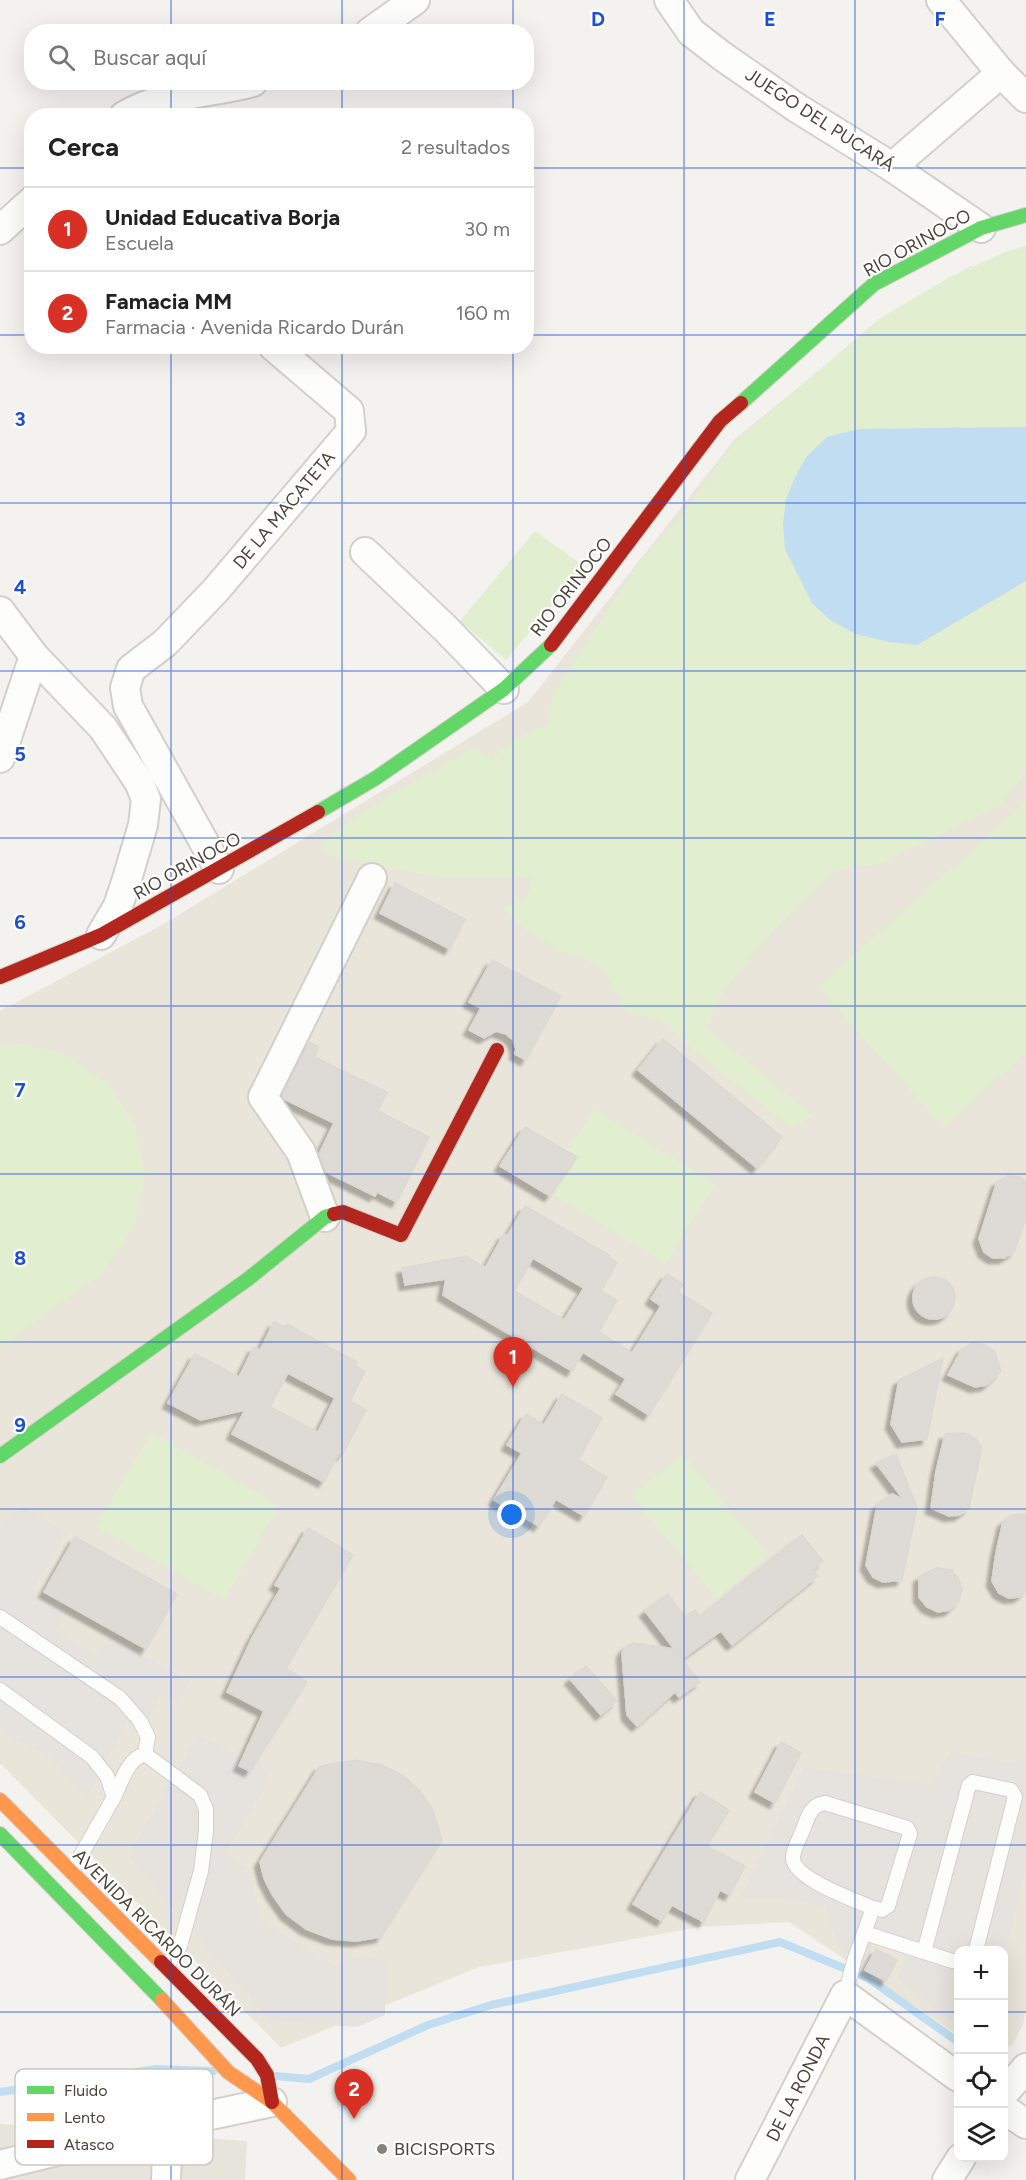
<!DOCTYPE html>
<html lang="es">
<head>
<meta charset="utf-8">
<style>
  body { margin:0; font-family:Figtree,sans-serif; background:#f2f2f2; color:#222 }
  .controls { position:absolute; right:18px; bottom:18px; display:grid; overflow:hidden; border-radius:12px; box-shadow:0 6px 24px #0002 }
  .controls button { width:54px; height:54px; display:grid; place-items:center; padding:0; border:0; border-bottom:2px solid #e0e0e0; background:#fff; color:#222; font:30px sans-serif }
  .you { position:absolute; left:512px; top:1515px; width:21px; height:21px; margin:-15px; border:4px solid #fff; border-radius:50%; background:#1a73e8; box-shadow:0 0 0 9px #1a73e833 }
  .badge { display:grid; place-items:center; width:39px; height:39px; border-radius:50%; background:#d93025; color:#fff; font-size:20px; font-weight:700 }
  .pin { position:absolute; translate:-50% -50px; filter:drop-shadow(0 2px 3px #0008) }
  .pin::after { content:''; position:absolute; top:32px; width:21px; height:18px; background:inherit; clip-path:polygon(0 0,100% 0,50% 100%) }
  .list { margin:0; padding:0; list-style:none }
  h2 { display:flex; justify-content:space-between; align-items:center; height:78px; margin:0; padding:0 24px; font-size:26px }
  h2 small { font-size:20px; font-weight:400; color:#767676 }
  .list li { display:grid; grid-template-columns:39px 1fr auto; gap:18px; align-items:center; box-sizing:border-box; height:84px; padding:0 24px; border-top:2px solid #e0e0e0 }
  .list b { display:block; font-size:22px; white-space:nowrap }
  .list p { margin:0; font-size:20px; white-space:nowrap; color:#767676 }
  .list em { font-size:20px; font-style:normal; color:#767676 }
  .icon { flex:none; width:33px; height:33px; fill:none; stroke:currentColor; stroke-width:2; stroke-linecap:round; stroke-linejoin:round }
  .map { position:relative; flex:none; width:1026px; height:2180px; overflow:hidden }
  .search { position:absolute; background:#fff; box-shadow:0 6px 24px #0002; left:24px; top:24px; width:510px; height:66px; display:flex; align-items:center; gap:15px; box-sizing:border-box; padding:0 21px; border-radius:24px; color:#767676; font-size:22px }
  .panel { position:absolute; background:#fff; box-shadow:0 6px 24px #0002; left:24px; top:108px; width:510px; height:246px; border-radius:24px }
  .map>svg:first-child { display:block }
</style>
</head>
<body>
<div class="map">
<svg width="1026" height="2180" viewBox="0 0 1026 2180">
  <defs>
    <filter id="shadow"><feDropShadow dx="-5.5" dy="5.5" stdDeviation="1.5" flood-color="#0004"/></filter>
  </defs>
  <rect width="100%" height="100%" fill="#f4f2ee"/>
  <!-- residential -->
  <path fill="#e7e4dc" d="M0,2124L247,2141L245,2180H0Z"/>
  <!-- education -->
  <path fill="#eae5da" d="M971,266L1026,301V2008L1023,2024L1013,2044L1004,2049V1950H958V2035L789,1922L700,1927L479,1967L281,2048L0,1763V1011L162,925L528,702L735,439L884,318Z"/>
  <!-- green -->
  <g fill="#e1eecf">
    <path d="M1026,246V773L998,807L881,863L835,871L774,930L744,965L717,1001L707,1028L813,1116L791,1128L696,1052L660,1020L628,1012L602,970L582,956L559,951L525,929L501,908L523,898L530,893L532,877H439L394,869L328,855L321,845C365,804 423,777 476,747L491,759L517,738L548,724L553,695L639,562L675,523L735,442L879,319L950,277L1008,251Z"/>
    <path d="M535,531L585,567L506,660L460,621Z"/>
    <path d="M1026,802V1053L943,1127L818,987Z"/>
    <path d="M15,1043L64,1053L109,1085L135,1125L145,1173L135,1225L104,1272L0,1347V1046Z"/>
    <path d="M594,1109L715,1184L665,1264L544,1188Z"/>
    <path d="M152,1432L279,1506L224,1600L96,1527Z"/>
    <path d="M683,1454L768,1554L717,1598L631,1497Z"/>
  </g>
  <!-- parking -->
  <g fill="#e6e3df">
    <path d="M22,1506L67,1533L32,1592L66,1612L55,1631L96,1655L110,1638L190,1681L178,1703L161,1694L140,1732L127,1724L87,1796L49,1757L0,1731V1524Z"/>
    <path d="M198,1734L262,1767L266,1773V1785L225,1854L251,1870L259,1920L338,1968L347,1956L385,1960V2015L357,2027L270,2021L128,1856Z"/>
    <path d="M952,1751L1006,1763L1026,1758V1865L1004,1964V1950H958V2026L897,1979L906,1959L882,1940L873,1945L863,1963L838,1946L824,1906L788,1898L741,1897L803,1767L930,1785Z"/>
  </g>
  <!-- water -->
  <path fill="#c0ddf1" d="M1026,427V581L917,645L889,642L856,634L830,620L812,603L785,549L783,524L786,499L795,477L807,456L827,437L859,429Z"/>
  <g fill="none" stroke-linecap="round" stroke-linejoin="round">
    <!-- stream -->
    <g stroke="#c0ddf1" stroke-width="8">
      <path d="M276,2076L309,2079L428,2025L491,2005L780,1942L868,1978L958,2042"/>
      <path d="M0,2092L157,2069L213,2071"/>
    </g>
  </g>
  <!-- building -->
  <g fill="#dedbd6" stroke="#dcd9d4" stroke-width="1.5" fill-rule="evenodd" filter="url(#shadow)">
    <path d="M395,883L465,919L450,949L380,913Z"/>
    <path d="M492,960L561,996L526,1060L515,1054L516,1049L513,1040L506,1034L496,1031L484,1038L469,1030L481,1008L469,1002Z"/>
    <path d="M663,1039L782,1137L757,1168L638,1070Z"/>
    <path d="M309,1042L319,1047L314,1057L387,1092L378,1111L429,1137L397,1202L377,1192L375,1196L326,1172L319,1154L334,1123L284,1099L282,1096Z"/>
    <path d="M525,1127L577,1157L550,1196L500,1166Z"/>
    <path d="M1007,1176L1020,1177L1026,1181V1218L1014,1252L1004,1258H993L984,1252L979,1239L997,1182Z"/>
    <path d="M525,1206L609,1255L608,1257L617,1262L601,1291L617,1300L599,1332L632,1353L661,1306L651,1299L667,1274L683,1284L678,1292L712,1313L649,1415L616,1394L626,1379L583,1352L572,1371L443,1295L446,1279L405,1285L402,1268L466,1256L485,1268L504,1234L507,1236ZM533,1258L584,1288L564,1320L514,1291Z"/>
    <circle cx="934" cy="1298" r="21"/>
    <path d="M274,1322L285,1327L287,1324L357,1362L355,1366L365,1371L350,1401L366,1410L342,1455L339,1453L324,1482L232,1434L245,1410L201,1420L168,1403L195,1354L239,1377L254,1347L260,1350ZM288,1373L335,1398L318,1432L270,1407Z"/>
    <path d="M973,1343L985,1345L995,1352L1001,1371L987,1385L975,1387L948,1375L962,1349Z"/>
    <path d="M943,1358L927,1439L902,1442L891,1424L899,1380Z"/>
    <path d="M562,1394L602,1418L578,1460L607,1477L584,1516L556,1499L539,1526L494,1500L522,1453L507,1445L526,1414L544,1425Z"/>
    <path d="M965,1433L975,1438L982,1447L969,1508L960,1515L949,1516L931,1508L936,1472L945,1434Z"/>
    <path d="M896,1454L917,1507L902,1580L883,1582L873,1577L866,1565L877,1506L892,1494L904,1500L876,1463Z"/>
    <path d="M1026,1514V1591L1019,1597L1009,1598L999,1593L992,1581L996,1553L1003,1522L1012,1515Z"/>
    <path d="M308,1528L353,1555L286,1668L307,1682L250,1771L239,1766L264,1711L227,1692L252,1638L281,1588L275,1585Z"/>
    <path d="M802,1535L823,1561L813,1570L818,1576L732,1645L721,1631L682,1659L645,1611L668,1594L685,1617L695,1610L700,1617Z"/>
    <path d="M75,1537L177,1594L146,1649L44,1592Z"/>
    <path d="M936,1568L953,1570V1573L958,1577L962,1589L959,1601L950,1610L938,1612L927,1607L919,1597V1577Z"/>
    <path d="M633,1643L674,1649L700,1682L679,1697L675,1692L637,1726L627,1715L622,1653L626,1646Z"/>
    <path d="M586,1666L617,1701L601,1715L570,1679Z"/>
    <path d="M781,1742L801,1753L775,1803L755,1792Z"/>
    <path d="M355,1760L382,1765L404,1776L418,1789L432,1808L442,1840L381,1937L356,1941L332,1939L306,1929L286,1914L272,1894L264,1878L260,1862L320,1766Z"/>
    <path d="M700,1792L729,1810L707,1846L745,1866L730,1895L720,1890L704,1922L672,1905L662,1921L633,1904Z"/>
    <path d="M876,1949L897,1960L886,1981L865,1970Z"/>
  </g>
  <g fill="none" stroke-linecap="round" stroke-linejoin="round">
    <defs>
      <g id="lane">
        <path d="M0,1617L120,1698L140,1721L148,1737L145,1754"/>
        <path d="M0,1690L92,1757L107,1776L114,1797L72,1871"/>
        <path d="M114,1797C122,1782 127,1759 145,1754L200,1795L206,1809V1831L201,1871L180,1946L166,1967"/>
        <path d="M825,1803L907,1828L910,1834L888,1906L882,1910L873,1908C855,1900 790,1878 793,1856C794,1848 800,1837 803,1830C808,1817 810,1805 825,1803Z"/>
        <path d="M865,1933L952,1961H958"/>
        <path d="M924,1952L969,1785L973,1782L1011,1790L1015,1797L976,1950"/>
        <path d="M845,1995L854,1961L873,1908"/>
      </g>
      <g id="street">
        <path d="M669,0L691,32L722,56L797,108L892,167L981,228"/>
        <path d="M941,0L1001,73L1026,98"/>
        <path d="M370,32L415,0"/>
        <path d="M124,116C164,92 210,94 253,82"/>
        <path d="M892,167L1001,73"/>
        <path d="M0,230L32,201"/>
        <path d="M365,552L446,629L504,689"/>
        <path d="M0,611L34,656L103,728L139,782L146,799L143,825L127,879L118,906L101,935"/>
        <path d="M0,758L34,656"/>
        <path d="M219,869L128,706L125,688L131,669L165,643L215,591L351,431L349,411L273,346"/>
        <path d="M325,1217L301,1152L263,1097L372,878"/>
        <path d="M1004,2093L1026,2068"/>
        <path d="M1004,2109L1026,2124"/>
        <path d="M0,2165L168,2124L272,2102"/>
        <path d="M166,2180L168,2124"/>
        <path d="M750,2180L845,1995L958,2077"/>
        <path d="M947,2180L961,2158"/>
      </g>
      <g id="fast">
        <path d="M741,403L874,284L981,228L1026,215"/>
        <path d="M318,812L376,778L504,689L551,645"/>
        <path d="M0,1456L248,1279L325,1217L334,1214"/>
        <path d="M0,1834L162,2000"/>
      </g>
      <g id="slow">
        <path d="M0,1800L161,1962"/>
        <path d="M162,2000L228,2072L272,2102L349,2180"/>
      </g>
      <g id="jam">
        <path d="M551,645L720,421L741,403"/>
        <path d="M0,977L101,935L318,812"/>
        <path d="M334,1214L343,1212L401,1235L497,1050"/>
        <path d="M161,1962L257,2059L267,2075L272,2102"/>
      </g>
    </defs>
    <!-- lane casing -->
    <use href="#lane" stroke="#d2d0cb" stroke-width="16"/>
    <!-- street casing -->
    <use href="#street" stroke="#d2d0cb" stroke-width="32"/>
    <!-- fast casing -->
    <use href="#fast" stroke="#d3cfc5" stroke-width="16"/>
    <!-- slow casing -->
    <use href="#slow" stroke="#d3cfc5" stroke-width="16"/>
    <!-- jam casing -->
    <use href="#jam" stroke="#d3cfc5" stroke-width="16"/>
    <!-- lane -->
    <use href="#lane" stroke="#fdfdfc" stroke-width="14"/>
    <!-- street -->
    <use href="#street" stroke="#fdfdfc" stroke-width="28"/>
    <!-- fast -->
    <use href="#fast" stroke="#63d668" stroke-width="14"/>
    <!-- slow -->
    <use href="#slow" stroke="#ff974d" stroke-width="14"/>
    <!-- jam -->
    <use href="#jam" stroke="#b3261e" stroke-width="14"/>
  </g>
  <!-- grid -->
  <path fill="none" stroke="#1d4ed8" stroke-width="1.5" stroke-opacity="0.55" d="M171,0V32M342,0V32M513,0V32M684,0V2180M855,0V2180M171,82V116M342,82V116M513,82V116M0,168H32M526,168H1026M0,335H32M526,335H1026M171,346V2180M342,346V2180M513,346V2180M0,503H1026M0,671H1026M0,838H1026M0,1006H1026M0,1174H1026M0,1342H1026M0,1509H1026M0,1677H1026M0,1845H1026M0,2012H958M1004,2012H1026"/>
  <!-- markers -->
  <circle fill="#868178" stroke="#fff" stroke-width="2" cx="382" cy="2149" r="6"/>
  <g text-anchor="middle" stroke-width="4.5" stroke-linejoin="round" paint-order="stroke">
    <!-- street labels -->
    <g font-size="18" fill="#4b4439" stroke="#fff">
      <text transform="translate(820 120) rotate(33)" y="6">JUEGO DEL PUCARÁ</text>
      <text transform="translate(917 243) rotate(-29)" y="6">RIO ORINOCO</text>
      <text transform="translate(284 510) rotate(-50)" y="6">DE LA MACATETA</text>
      <text transform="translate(571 587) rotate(-52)" y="6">RIO ORINOCO</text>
      <text transform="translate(187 866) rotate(-29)" y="6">RIO ORINOCO</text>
      <text transform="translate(157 1933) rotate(45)" y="6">AVENIDA RICARDO DURÁN</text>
      <text transform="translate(798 2088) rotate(-63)" y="6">DE LA RONDA</text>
    </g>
    <!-- poi labels -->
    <g font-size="18" fill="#4b4439" stroke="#fff" text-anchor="start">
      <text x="394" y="2155">BICISPORTS</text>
    </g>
  </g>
  <!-- legend -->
  <rect x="15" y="2069" width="198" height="96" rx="9" fill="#fff" stroke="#c9c7c4" stroke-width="1.5"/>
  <rect x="27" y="2086" width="27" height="8" fill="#63d668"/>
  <rect x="27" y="2113" width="27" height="8" fill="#ff974d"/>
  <rect x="27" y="2140" width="27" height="8" fill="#b3261e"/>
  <g font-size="16" fill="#4b4439">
    <text x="64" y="2096">Fluido</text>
    <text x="64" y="2123">Lento</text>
    <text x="64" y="2150">Atasco</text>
  </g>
  <g font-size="20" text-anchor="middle" font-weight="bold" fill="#1d4ed8" stroke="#fff" stroke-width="4.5" stroke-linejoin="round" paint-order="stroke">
    <text x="598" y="26">D</text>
    <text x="770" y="26">E</text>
    <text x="940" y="26">F</text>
    <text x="20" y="426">3</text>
    <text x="20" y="594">4</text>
    <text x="20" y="761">5</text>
    <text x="20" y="929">6</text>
    <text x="20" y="1097">7</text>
    <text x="20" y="1265">8</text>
    <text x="20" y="1432">9</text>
  </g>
</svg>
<div class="controls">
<button>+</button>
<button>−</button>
<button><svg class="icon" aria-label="locate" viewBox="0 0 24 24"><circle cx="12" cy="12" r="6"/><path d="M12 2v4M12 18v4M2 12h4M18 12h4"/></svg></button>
<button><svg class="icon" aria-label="layers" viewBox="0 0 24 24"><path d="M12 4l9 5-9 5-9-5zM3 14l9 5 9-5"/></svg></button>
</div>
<div class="you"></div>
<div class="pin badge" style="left:513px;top:1387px">1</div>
<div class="pin badge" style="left:354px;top:2119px">2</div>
<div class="search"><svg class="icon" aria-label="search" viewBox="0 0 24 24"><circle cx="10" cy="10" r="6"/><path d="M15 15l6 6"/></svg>Buscar aquí</div>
<section class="panel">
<h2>Cerca<small>2 resultados</small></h2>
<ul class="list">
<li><span class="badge">1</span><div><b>Unidad Educativa Borja</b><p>Escuela</p></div><em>30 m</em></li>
<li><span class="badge">2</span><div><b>Famacia MM</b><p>Farmacia · Avenida Ricardo Durán</p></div><em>160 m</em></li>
</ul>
</section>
</div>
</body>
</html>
